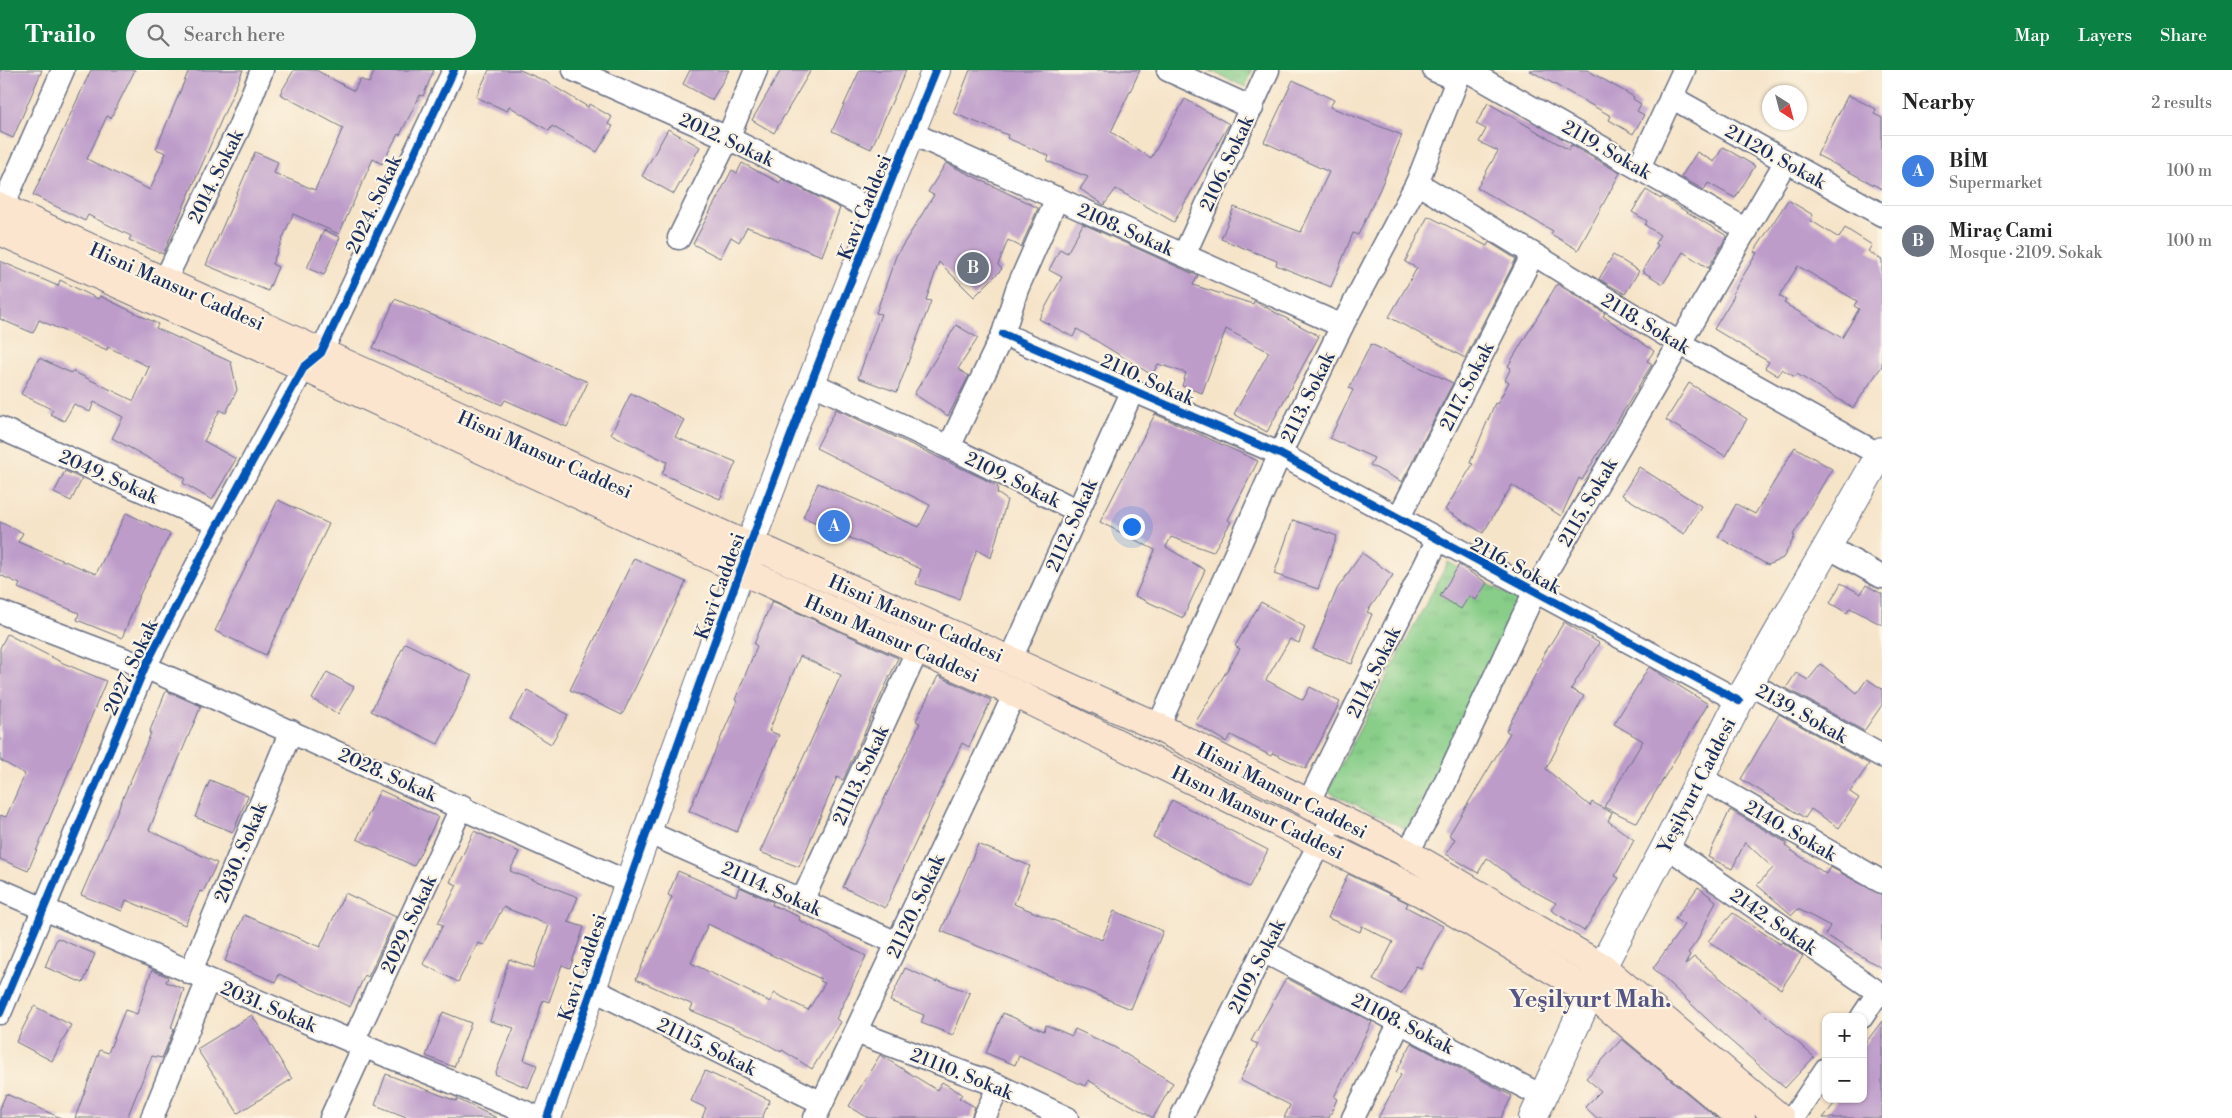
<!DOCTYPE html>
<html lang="en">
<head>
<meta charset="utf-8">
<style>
  body { margin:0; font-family:"Libre Bodoni",serif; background:#f2f2f2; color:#222 }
  .controls { position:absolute; right:15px; bottom:15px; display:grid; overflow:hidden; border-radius:10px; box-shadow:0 1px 4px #0004 }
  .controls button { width:45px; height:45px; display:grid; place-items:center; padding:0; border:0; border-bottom:1px solid #e0e0e0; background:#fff; color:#222; font:25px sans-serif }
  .compass { position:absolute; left:1762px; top:15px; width:45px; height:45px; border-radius:50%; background:#fff; box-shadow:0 1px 4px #0004; rotate:144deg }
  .you { position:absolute; left:1131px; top:456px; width:18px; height:18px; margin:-12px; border:4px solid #fff; border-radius:50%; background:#1a73e8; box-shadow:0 0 0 8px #1a73e833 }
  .badge { display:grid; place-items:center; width:32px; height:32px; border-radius:50%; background:#0b8043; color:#fff; font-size:16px; font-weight:700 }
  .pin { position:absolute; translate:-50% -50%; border:2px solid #fff; box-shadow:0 1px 5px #0006 }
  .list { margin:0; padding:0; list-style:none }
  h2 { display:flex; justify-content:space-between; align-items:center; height:65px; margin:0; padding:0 20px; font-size:21px }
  h2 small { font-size:16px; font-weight:400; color:#767676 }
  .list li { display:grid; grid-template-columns:32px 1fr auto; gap:15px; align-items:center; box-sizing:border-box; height:70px; padding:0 20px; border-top:1px solid #e0e0e0 }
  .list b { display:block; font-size:19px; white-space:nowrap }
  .list p { margin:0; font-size:16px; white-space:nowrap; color:#767676 }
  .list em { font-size:16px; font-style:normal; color:#767676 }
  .icon { flex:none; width:28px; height:28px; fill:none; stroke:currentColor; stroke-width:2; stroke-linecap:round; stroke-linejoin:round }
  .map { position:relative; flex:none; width:1882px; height:1048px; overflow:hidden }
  header { display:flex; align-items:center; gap:30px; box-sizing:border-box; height:70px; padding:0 25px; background:#0b8043; color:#fff }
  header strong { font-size:24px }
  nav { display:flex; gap:28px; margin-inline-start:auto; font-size:18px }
  .search { width:350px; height:45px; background:#f2f2f2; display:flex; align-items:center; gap:12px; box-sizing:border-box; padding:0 18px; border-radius:28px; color:#767676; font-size:19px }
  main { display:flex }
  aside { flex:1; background:#fff }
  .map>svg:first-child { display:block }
</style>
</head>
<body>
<header>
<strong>Trailo</strong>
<div class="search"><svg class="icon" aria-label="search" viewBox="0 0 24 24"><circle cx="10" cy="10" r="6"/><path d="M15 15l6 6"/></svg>Search here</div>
<nav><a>Map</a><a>Layers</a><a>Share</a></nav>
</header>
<main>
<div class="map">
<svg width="1882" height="1048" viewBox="0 0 1882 1048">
  <defs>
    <pattern id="park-tufts" width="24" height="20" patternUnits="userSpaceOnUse" patternTransform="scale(1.25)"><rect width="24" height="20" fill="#88ce89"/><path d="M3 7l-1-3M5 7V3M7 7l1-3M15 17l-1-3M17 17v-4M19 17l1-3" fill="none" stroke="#75b179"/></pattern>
  </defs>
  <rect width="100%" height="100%" fill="#fcf5e5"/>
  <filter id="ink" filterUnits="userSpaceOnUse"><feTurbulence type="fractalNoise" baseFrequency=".02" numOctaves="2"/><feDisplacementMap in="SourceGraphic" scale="10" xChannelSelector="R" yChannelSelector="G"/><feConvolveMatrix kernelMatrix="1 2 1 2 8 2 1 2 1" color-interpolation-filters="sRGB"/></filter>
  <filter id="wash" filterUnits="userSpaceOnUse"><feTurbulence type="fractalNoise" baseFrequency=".0096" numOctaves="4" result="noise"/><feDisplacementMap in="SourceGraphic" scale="20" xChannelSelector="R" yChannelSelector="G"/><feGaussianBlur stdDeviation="1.12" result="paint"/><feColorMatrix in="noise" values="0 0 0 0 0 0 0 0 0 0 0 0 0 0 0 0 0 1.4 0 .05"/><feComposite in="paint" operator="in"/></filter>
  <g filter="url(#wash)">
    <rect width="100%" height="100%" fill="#f6e4c9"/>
    <!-- park -->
    <g fill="url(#park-tufts)" stroke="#527e74">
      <path d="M1209,0H1252L1245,17Z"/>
      <path d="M1448,492L1523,533L1408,760L1327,721Z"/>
    </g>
    <g id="blocks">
      <!-- building -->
      <g fill="#bd9cca" fill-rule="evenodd">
        <path d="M0,0H42L13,68L0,62Z"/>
        <path d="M91,0H135L111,48L107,46L87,89L150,120L166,83L156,79L189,0H243L163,184L129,170L131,166L88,145L85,151L33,125Z"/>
        <path d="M294,0H316L354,21L360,9L369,13L375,0H434L423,26L420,25L400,65L398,64L382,94L373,89L339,164L293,144L272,194L278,197L268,221L206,195L255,82L278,92L274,103L315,120L343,58L280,24Z"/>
        <path d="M489,0H520L545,11L588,37L589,34L612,47L608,54L613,56L597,82L552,56L549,61L509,36L507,41L476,27Z"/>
        <path d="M690,0H729L712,30L683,14Z"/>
        <path d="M781,0H811L774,63L752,50Z"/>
        <path d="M860,0H906L871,79L832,61Z"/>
        <path d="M970,0H1140L1111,62L1151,88L1185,29L1229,54L1174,152L1116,119L1104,135L1080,119L1088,107L1047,91L1049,86L1007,68L1008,65L953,43Z"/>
        <path d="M1529,0H1587L1634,27L1633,29L1641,34L1637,41L1644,45L1633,64L1609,50L1611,46Z"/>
        <path d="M1293,10L1334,30L1330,37L1402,65L1380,119L1358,165L1353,163L1331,217L1276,195L1277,191L1221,169L1234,137L1301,162L1329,102L1264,72Z"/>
        <path d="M1848,25L1876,39L1874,44L1882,48V119L1817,85Z"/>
        <path d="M1488,33L1569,80L1571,75L1620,103L1578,180L1551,164L1553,161L1477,118L1498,81L1479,72L1486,59L1476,54Z"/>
        <path d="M668,59L700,77L674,124L642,106Z"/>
        <path d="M1723,77L1755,96L1735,128L1708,113L1704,120L1681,107L1697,82L1714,92Z"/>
        <path d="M742,93L780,113L782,109L840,138L822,186L747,157L739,172L731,167L720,188L693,174L732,100L737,103Z"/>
        <path d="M946,93L1038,138L1021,177L1008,170L998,195L1002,199L974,227L939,192L926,230L931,231L897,322L858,308L881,244L876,243L896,186L934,125L928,122Z"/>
        <path d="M1646,120L1661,129L1662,127L1727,166L1708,198L1683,182L1663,214L1642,201L1658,175L1655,173L1660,165L1645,155L1647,151L1632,142Z"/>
        <path d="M1788,130L1813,145L1810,150L1839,168L1845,158L1872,175L1868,181L1882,190V296L1853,338L1797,304L1795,307L1782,299L1778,306L1765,298L1769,292L1714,259L1734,226L1732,224L1757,183L1754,182ZM1798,196L1857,231L1854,236L1859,239L1842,268L1784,233L1786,230L1779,226Z"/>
        <path d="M1428,146L1487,176L1489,172L1516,189L1465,288L1389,247L1417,198L1405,192Z"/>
        <path d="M1083,154L1198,206L1193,215L1253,234L1254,231L1319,266L1267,362L1234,344L1269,282L1226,259L1202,323L1182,316L1186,303L1158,294L1152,305L1077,259L1073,267L1039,249L1062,207L1049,200L1060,179L1067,183Z"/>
        <path d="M324,160L340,167L324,205L307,198Z"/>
        <path d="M1613,185L1639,201L1625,224L1599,209Z"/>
        <path d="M0,191L58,216L60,210L98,229L100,226L158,254L156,258L231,292L237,320L226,343L220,340L204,371L236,389L212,430L183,413L185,408L112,368L123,347L94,332L90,342L74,334L64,351L50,344L53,340L21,324L39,288L71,303L72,301L132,330H134L149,297L108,277L107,280L39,250L33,263L0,249Z"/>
        <path d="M1557,214L1605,243L1603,246L1654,281L1647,291L1652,294L1582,410L1579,408L1561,446L1512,415L1483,463L1445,440L1473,394L1470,393L1495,333L1497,334L1509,312L1505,310L1511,298L1508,296Z"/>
        <path d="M395,229L588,312L567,357L505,330L502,335L373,278Z"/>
        <path d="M956,255L978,268L958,299L969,306L948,346L914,324Z"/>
        <path d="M1371,274L1453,313L1402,412L1370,395L1374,388L1330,368L1353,320L1349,318Z"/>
        <path d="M1689,313L1747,349L1725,386L1666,350Z"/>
        <path d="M631,323L684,350L675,367L736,392L720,429L662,404L667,392L611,364Z"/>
        <path d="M836,339L984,409L998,417L997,423L1007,430L991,488L977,480L959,529L916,514L921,499L803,447L818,413L919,457L930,435L816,378Z"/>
        <path d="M1155,344L1258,391L1228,450L1231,452L1213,482L1171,467L1166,477L1205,500L1183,548L1135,526L1155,480L1100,452Z"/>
        <path d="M1795,377L1832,399L1793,465L1795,466L1783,488L1768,495L1718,467L1736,434L1755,444Z"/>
        <path d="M1639,397L1701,436L1684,464L1622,425Z"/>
        <path d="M65,401L82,409L71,431L54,423Z"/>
        <path d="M278,430L329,454L266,585L215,561Z"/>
        <path d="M126,443L170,464L139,526L122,568L77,550L79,543L18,518L20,514L0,505V452L23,463L18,472L96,504Z"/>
        <path d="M1293,450L1337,466L1318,519L1274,504Z"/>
        <path d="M1362,483L1393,505L1367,542L1372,544L1352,594L1313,579L1337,519Z"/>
        <path d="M634,488L686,512L622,645L570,620Z"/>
        <path d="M1459,495L1487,513L1476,530L1469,526L1461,539L1440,526Z"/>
        <path d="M1841,513L1861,524L1866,515L1882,524V555L1850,538L1847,543L1830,533Z"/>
        <path d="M772,531L898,588L843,710L837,707L799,797L760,782L841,605L800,586L769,661L779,665L737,762L689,741L737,631L735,630L757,576L754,574Z"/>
        <path d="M1261,532L1305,557L1299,573L1290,569L1266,610L1303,630L1310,617L1340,632L1306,699L1273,683L1271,686L1231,665L1226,672L1195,653L1240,579L1235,576Z"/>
        <path d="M1564,552L1599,573L1571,619L1584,626L1546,699L1590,736L1592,732L1612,743L1608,751L1634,770L1615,806L1619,808L1584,861L1551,840L1556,833L1521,814L1487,788L1478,803L1446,784L1455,769L1449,765L1510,663L1506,661L1543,590L1541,589Z"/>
        <path d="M7,564L63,593L106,611L28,801L0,789V745L6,747L25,704L0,690V578Z"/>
        <path d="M405,573L472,606L438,674L371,641Z"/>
        <path d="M1821,594L1857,623L1867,609L1882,619V635L1864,661L1786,618L1796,603L1808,610Z"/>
        <path d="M1649,597L1708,634L1637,753L1604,737L1643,671L1614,654Z"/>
        <path d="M327,602L354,617L338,644L312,629Z"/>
        <path d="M938,606L991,630L969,677L962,673L885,838L843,817L920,653L916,651Z"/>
        <path d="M527,620L568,645L551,674L510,649Z"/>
        <path d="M166,621L201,636L149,760L217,793L203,822L200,821L185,855L126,830L122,841L81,825L151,663H149Z"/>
        <path d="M1779,644L1869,694L1850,722L1859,728L1839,758L1811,739L1805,748L1741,709Z"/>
        <path d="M210,710L248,726L233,762L195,747Z"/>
        <path d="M380,720L438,747L414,796L357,769Z"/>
        <path d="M1172,730L1268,780L1249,817L1153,767Z"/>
        <path d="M1730,740L1787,773L1785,776L1826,804L1830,797L1882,825V898L1825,865L1830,856L1798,839L1792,845L1757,815L1773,798L1745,772L1732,799L1708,787Z"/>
        <path d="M474,761L519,782L510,801L578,827L568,852L584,857L570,898L562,895L549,932L543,930L524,990L537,995L528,1018L495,1004L514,958L490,951L509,889L534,898L549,855L503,837L484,875L478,873L458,912L423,894L443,855L438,853L457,815L450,812Z"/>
        <path d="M978,774L1030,796L1014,834L1102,870L1114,841L1163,861L1131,939L941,861Z"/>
        <path d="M678,801L736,826L739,817L773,832L772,835L800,847L799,850L866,886L836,949L841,952L812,999L782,980L781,982L753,966L690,940L693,935L636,909L672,827L668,825ZM708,854L821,909L820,911L825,913L808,940L774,923L770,932L691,893Z"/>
        <path d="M1348,804L1408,833L1406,837L1443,856L1421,898L1416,896L1401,924L1373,910L1393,872L1362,856L1360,862L1328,848Z"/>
        <path d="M1698,817L1716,831L1697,871L1688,883L1690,885L1685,895L1694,887L1785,961L1814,987L1785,1018L1725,966L1653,898L1684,855L1675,849Z"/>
        <path d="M345,823L396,847L368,907L365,905L350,937L279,904L276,912L225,891L244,845L320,877Z"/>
        <path d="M1733,843L1780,874L1782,872L1803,886L1781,919L1708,871Z"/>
        <path d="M57,868L95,884L83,913L45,897Z"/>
        <path d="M905,898L937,912V910L970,923L953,965L921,953L924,945L890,931Z"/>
        <path d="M152,900L168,907L166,912L184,919L171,958L174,959L162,988L152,986L127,1048H75L100,980L108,983L125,940L137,944Z"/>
        <path d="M1286,908L1372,952L1334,1027L1337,1029L1329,1048H1284L1290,1035L1240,1010L1258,974L1251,971Z"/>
        <path d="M34,936L71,955L52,991L16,972Z"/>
        <path d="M443,942L471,953L454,997L426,986Z"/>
        <path d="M1003,943L1044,961L1046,955L1072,966L1075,959L1114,977L1173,1013L1153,1048L1088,1010L1085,1016L1019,986L1015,995L986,983Z"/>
        <path d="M252,945L292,1009L238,1043L197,979Z"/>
        <path d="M1882,951V1048H1823L1838,1029H1863V976Z"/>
        <path d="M1622,969L1717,1048H1597L1585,1037L1601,1021L1586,1008Z"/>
        <path d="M1412,973L1512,1026L1501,1048H1378L1401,1005L1396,1002Z"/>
        <path d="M880,985L937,1020L942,1012L962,1024L959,1028L975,1037L971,1048H868L849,1036Z"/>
        <path d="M705,1001L770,1030L762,1048H702L706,1038L691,1031Z"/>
        <path d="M386,1004L456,1031L457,1029L497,1048H409L375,1035Z"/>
        <path d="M6,1024L61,1048H0V1038Z"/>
      </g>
    </g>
  </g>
  <g filter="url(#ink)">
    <use href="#blocks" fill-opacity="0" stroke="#686e83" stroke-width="1"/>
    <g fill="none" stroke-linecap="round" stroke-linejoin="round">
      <defs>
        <g id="minor">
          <path d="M574,0L728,68L879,143"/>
          <path d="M1168,0L1252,38"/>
          <path d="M1434,0L1457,10"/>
          <path d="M1466,0L1747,160"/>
          <path d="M1671,27L1882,145"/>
          <path d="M911,63L1342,256"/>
          <path d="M1639,97L1684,0"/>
          <path d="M1417,113L1679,273L1880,385"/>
          <path d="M1057,128L1017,219L1003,264L949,377L1078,441"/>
          <path d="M2,138L63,0"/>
          <path d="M679,168L728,68L756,0"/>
          <path d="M1184,185L1268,0"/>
          <path d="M165,210L238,60L262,0"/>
          <path d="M1003,264L1280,384L1739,631"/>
          <path d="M811,313L949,377"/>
          <path d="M0,358L218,454"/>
          <path d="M1398,449L1533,184"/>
          <path d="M1828,477L1882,507"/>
          <path d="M0,542L145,597L629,813"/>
          <path d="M1010,591L1133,320"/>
          <path d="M1749,613L1882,686"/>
          <path d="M1158,657L1280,384L1342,256L1417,113L1461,0"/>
          <path d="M1701,708L1882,812"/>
          <path d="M1308,733L1437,471"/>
          <path d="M647,762L897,873"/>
          <path d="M1666,776L1882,925"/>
          <path d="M1407,783L1435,734L1534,523L1786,91"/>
          <path d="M0,820L353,972L540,1048"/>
          <path d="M802,831L918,579"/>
          <path d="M1263,881L1542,1026"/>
          <path d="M190,903L291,661"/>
          <path d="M592,919L822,1033"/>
          <path d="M0,943L145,597L218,454L304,297L321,283L454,0"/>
          <path d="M1862,947L1878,923"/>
          <path d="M856,962L999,1016L1067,1048"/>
          <path d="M353,972L462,736"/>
          <path d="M152,1048L208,910"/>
          <path d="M331,1048L364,976"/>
          <path d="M815,1048L1015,623"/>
          <path d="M984,1048L999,1016"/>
          <path d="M1181,1048L1263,881L1334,746"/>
          <path d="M1353,1048L1400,952"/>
          <path d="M1793,1048L1826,999"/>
        </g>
        <g id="tertiary">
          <path d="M547,1048C633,802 717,556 811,313C851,208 894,104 936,0"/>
          <path d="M1533,1048L1602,897L1666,776L1739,631L1882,381"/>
        </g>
        <g id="secondary">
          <path d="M0,137L750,477L767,481L1158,657L1407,783L1602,897L1780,1048"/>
          <path d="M0,161L304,297L756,507L1015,623L1422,823L1590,922L1741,1048"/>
        </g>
      </defs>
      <!-- minor casing -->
      <use href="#minor" stroke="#686e83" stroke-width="25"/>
      <!-- tertiary casing -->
      <use href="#tertiary" stroke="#686e83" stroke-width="30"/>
      <!-- secondary casing -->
      <use href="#secondary" stroke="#686e83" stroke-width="30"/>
      <!-- minor -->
      <use href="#minor" stroke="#fff" stroke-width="22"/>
      <!-- tertiary -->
      <use href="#tertiary" stroke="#fff" stroke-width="28"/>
      <!-- secondary -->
      <use href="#secondary" stroke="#fce5cf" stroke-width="28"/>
      <defs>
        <g id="cycleway">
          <path d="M1003,264L1280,384L1739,631"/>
          <path d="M0,943L145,597L218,454L304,297L321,283L454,0"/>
          <path d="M547,1048C633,802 717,556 811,313C851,208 894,104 936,0"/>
        </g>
      </defs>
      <!-- cycleway casing -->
      <use href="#cycleway" stroke="#fcf5e5" stroke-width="11"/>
      <!-- cycleway -->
      <use href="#cycleway" stroke="#0057b8" stroke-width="8"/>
    </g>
  </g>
  <g text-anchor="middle" stroke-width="4.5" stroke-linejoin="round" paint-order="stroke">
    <!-- street labels -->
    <g font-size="19" fill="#1b2f5e" stroke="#fcf5e5">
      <text transform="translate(727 69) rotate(25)" y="7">2012. Sokak</text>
      <text transform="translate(1607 79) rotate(30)" y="7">2119. Sokak</text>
      <text transform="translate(1776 86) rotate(29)" y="7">21120. Sokak</text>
      <text transform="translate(1226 93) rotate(-65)" y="7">2106. Sokak</text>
      <text transform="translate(215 106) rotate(-64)" y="7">2014. Sokak</text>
      <text transform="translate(373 134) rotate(-65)" y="7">2024. Sokak</text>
      <text transform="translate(864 137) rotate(-68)" y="7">Kavi Caddesi</text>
      <text transform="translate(1126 159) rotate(24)" y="7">2108. Sokak</text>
      <text transform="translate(177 216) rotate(24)" y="7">Hisni Mansur Caddesi</text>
      <text transform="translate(1646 253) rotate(31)" y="7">2118. Sokak</text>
      <text transform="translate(1148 309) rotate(24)" y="7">2110. Sokak</text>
      <text transform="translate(1466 316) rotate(-63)" y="7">2117. Sokak</text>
      <text transform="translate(1307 327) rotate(-64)" y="7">2113. Sokak</text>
      <text transform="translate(545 384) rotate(24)" y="7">Hisni Mansur Caddesi</text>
      <text transform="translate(109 406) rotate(24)" y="7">2049. Sokak</text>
      <text transform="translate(1013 409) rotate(26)" y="7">2109. Sokak</text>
      <text transform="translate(1587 432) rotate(-60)" y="7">2115. Sokak</text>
      <text transform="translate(1071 455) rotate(-66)" y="7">2112. Sokak</text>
      <text transform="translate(1516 495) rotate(28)" y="7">2116. Sokak</text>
      <text transform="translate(719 516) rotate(-70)" y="7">Kavi Caddesi</text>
      <text transform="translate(916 548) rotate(24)" y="7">Hisni Mansur Caddesi</text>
      <text transform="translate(892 568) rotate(24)" y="7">Hısnı Mansur Caddesi</text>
      <text transform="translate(130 597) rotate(-65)" y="7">2027. Sokak</text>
      <text transform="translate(1373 602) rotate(-64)" y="7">2114. Sokak</text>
      <text transform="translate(1802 643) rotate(29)" y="7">2139. Sokak</text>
      <text transform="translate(388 704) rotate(24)" y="7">2028. Sokak</text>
      <text transform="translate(860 705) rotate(-65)" y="7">21113. Sokak</text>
      <text transform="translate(1696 715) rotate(-63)" y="7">Yeşilyurt Caddesi</text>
      <text transform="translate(1282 720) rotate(27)" y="7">Hisni Mansur Caddesi</text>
      <text transform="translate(1258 742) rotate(26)" y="7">Hısnı Mansur Caddesi</text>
      <text transform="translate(1791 760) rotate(30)" y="7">2140. Sokak</text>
      <text transform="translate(240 782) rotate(-67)" y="7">2030. Sokak</text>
      <text transform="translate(772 818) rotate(24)" y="7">21114. Sokak</text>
      <text transform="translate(915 836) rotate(-65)" y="7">21120. Sokak</text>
      <text transform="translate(1774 851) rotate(35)" y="7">2142. Sokak</text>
      <text transform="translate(408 854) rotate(-65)" y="7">2029. Sokak</text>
      <text transform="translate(1256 896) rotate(-63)" y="7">2109. Sokak</text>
      <text transform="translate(582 897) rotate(-71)" y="7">Kavi Caddesi</text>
      <text transform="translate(269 936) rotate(23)" y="7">2031. Sokak</text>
      <text transform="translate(1403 953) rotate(27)" y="7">21108. Sokak</text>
      <text transform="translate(707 976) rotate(26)" y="7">21115. Sokak</text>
      <text transform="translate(962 1003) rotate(22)" y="7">21110. Sokak</text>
    </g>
    <!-- district labels -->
    <g font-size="24" font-weight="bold" fill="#545584" stroke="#fcf5e5">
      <text x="1590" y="937">Yeşilyurt Mah.</text>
    </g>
  </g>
</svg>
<div class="controls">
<button>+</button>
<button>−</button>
</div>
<svg class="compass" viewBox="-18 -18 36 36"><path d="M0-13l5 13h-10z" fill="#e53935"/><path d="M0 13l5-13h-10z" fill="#767676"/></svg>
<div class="you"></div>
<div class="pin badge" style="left:834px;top:456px;background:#3f7fe0">A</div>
<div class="pin badge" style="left:973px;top:198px;background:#6b7280">B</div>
</div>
<aside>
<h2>Nearby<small>2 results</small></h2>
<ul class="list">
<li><span class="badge" style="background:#3f7fe0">A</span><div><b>BİM</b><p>Supermarket</p></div><em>100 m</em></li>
<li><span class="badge" style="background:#6b7280">B</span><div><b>Miraç Cami</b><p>Mosque · 2109. Sokak</p></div><em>100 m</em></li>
</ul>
</aside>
</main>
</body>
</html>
